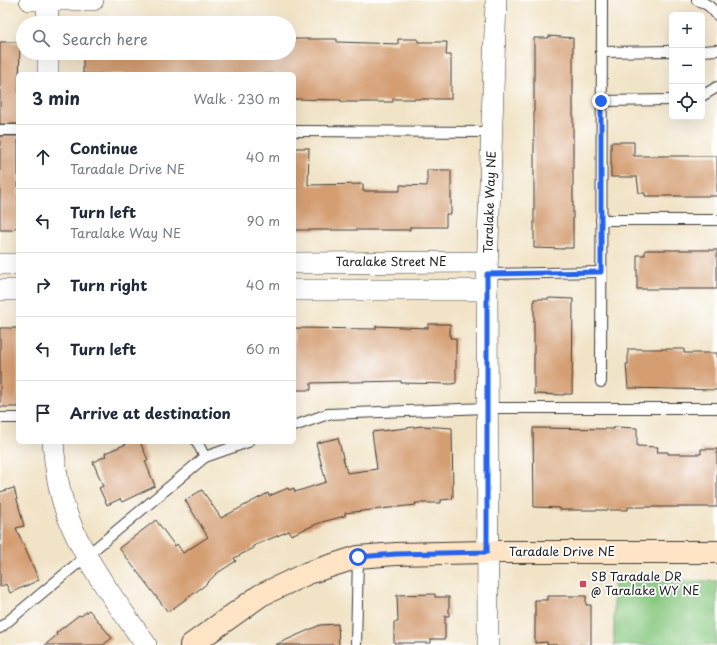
<!DOCTYPE html>
<html lang="en">
<head>
<meta charset="utf-8">
<style>
  body { margin:0; font-family:"Playpen Sans",sans-serif; background:#f2f2f3; color:#1f2937 }
  .controls { position:absolute; right:12px; top:12px; display:grid; overflow:hidden; border-radius:6px; box-shadow:0 4px 16px #0002 }
  .controls button { width:36px; height:36px; display:grid; place-items:center; padding:0; border:0; border-bottom:1px solid #e0e1e3; background:#fff; color:#1f2937; font:20px sans-serif }
  .stop { position:absolute; width:12px; height:12px; margin:-9px; border:3px solid #2563eb; border-radius:50%; background:#fff }
  .stop.end { background:#2563eb; border-color:#fff; box-shadow:0 1px 4px #0008 }
  .list { margin:0; padding:0; list-style:none }
  h2 { display:flex; justify-content:space-between; align-items:center; height:52px; margin:0; padding:0 16px; font-size:17px }
  h2 small { font-size:13px; font-weight:400; color:#747a83 }
  .list li { display:grid; grid-template-columns:26px 1fr auto; gap:12px; align-items:center; box-sizing:border-box; height:64px; padding:0 16px; border-top:1px solid #e0e1e3 }
  .list b { display:block; font-size:15px; white-space:nowrap }
  .list p { margin:0; font-size:13px; white-space:nowrap; color:#747a83 }
  .list em { font-size:13px; font-style:normal; color:#747a83 }
  .icon { flex:none; width:22px; height:22px; fill:none; stroke:currentColor; stroke-width:2; stroke-linecap:round; stroke-linejoin:round }
  .map { position:relative; flex:none; width:717px; height:645px; overflow:hidden }
  .search { position:absolute; background:#fff; box-shadow:0 4px 16px #0002; left:16px; top:16px; width:280px; height:44px; display:flex; align-items:center; gap:10px; box-sizing:border-box; padding:0 14px; border-radius:22px; color:#747a83; font-size:15px }
  .panel { position:absolute; background:#fff; box-shadow:0 4px 16px #0002; left:16px; top:72px; width:280px; height:372px; border-radius:6px }
  .map>svg:first-child { display:block }
</style>
</head>
<body>
<div class="map">
<svg width="717" height="645" viewBox="0 0 717 645">
  <rect width="100%" height="100%" fill="#fff"/>
  <filter id="ink" filterUnits="userSpaceOnUse"><feTurbulence type="fractalNoise" baseFrequency=".025" numOctaves="2"/><feDisplacementMap in="SourceGraphic" scale="8" xChannelSelector="R" yChannelSelector="G"/><feConvolveMatrix kernelMatrix="1 2 1 2 8 2 1 2 1" color-interpolation-filters="sRGB"/></filter>
  <filter id="wash" filterUnits="userSpaceOnUse"><feTurbulence type="fractalNoise" baseFrequency=".012" numOctaves="4" result="noise"/><feDisplacementMap in="SourceGraphic" scale="16" xChannelSelector="R" yChannelSelector="G"/><feGaussianBlur stdDeviation="0.9" result="paint"/><feColorMatrix in="noise" values="0 0 0 0 0 0 0 0 0 0 0 0 0 0 0 0 0 1.4 0 .05"/><feComposite in="paint" operator="in"/></filter>
  <g filter="url(#wash)">
    <rect width="100%" height="100%" fill="#f1e3c6"/>
    <!-- green -->
    <rect fill="#88c880" stroke="#52724e" x="614" y="581" width="103" height="64"/>
    <g id="blocks">
      <!-- building -->
      <g fill="#d49e72">
        <path d="M549,36L573,38V248H564V249L534,248V38H549Z"/>
        <path d="M289,39H337V42L398,44V39H418V42H447L446,55H451V99H393V102H341V100L294,99V74H83V57H87V53H289Z"/>
        <path d="M0,42H20L18,124H0Z"/>
        <path d="M0,136H18V225L13,230H0Z"/>
        <path d="M611,142H634V156H717V196H645V193H639L637,177H611Z"/>
        <path d="M294,148H309L308,185L363,184V191H400V185L427,186V170H451V214H446V227H410V230H294Z"/>
        <path d="M645,250H717V289H637V255H645Z"/>
        <path d="M549,298L573,299L572,394H564V395L534,394V299H549Z"/>
        <path d="M428,324H450V338H456V383L452,384L401,383V381L311,383V390H294V328L376,329V326L428,328Z"/>
        <rect x="0" y="328" width="18" height="79"/>
        <path d="M628,349H684V353H717V390L628,388L626,364H628Z"/>
        <path d="M423,426L452,428L453,497L452,499L441,500V503H415L416,505L345,513V516L322,522L291,535L289,531L253,546L254,548L234,558L236,561L216,574L204,586L168,612L119,548L156,520L175,546L177,544L183,553L208,537L185,500L202,490L221,518L268,493L269,496L288,488L289,490L294,488L295,492L326,482L316,443L338,438L347,473L377,469L372,432Z"/>
        <path d="M614,427L637,428V446L658,447L657,452H668V454H701V449H717V507H628V510H560V508L534,507L533,428L614,429Z"/>
        <path d="M131,442H140L148,460L145,461L155,486L122,502L120,499L107,505L99,488L103,486L93,462L106,456L105,453Z"/>
        <path d="M14,488L24,526L16,528L39,580L10,593L6,584L0,587V492Z"/>
        <path d="M435,594V597H449V616H445V639H431V643H394V622H398L397,595Z"/>
        <path d="M547,596H586V605H591V645H547V642L535,643V600H547Z"/>
        <path d="M89,610L112,638L103,645H45L57,635L56,633L79,615L81,616Z"/>
        <path d="M338,624L339,645H275L320,625Z"/>
      </g>
    </g>
  </g>
  <g filter="url(#ink)">
    <use href="#blocks" fill-opacity="0" stroke="#3c3a36" stroke-width="1"/>
    <g fill="none" stroke-linecap="round" stroke-linejoin="round">
      <defs>
        <g id="lane">
          <path d="M697,0C706,3 712,7 717,15"/>
          <path d="M702,51L717,50"/>
          <path d="M601,52L672,51"/>
          <path d="M702,96L717,87"/>
          <path d="M601,101L672,100"/>
          <path d="M0,130H18"/>
          <path d="M294,131L492,132"/>
          <path d="M601,220H717"/>
          <path d="M487,274L601,272"/>
          <path d="M601,382L602,0"/>
          <path d="M0,418H18"/>
          <path d="M294,426L328,414L487,408H717"/>
          <path d="M197,442L205,457"/>
          <path d="M0,628L205,457L248,442"/>
          <path d="M356,645L358,557"/>
        </g>
        <g id="street">
          <path d="M30,0H93"/>
          <path d="M47,0L48,23"/>
          <path d="M48,53V74"/>
          <path d="M294,263L487,262"/>
          <path d="M0,264H18"/>
          <path d="M0,290H18"/>
          <path d="M294,290H487"/>
          <path d="M53,442C55,467 59,494 68,517C86,564 118,604 146,645"/>
          <path d="M488,645L487,274L496,0"/>
        </g>
        <path id="secondary" d="M191,645L261,595L308,573L358,557L396,554L487,552H717"/>
      </defs>
      <!-- lane casing -->
      <use href="#lane" stroke="#3c3a36" stroke-width="12"/>
      <!-- street casing -->
      <use href="#street" stroke="#3c3a36" stroke-width="22"/>
      <!-- secondary casing -->
      <use href="#secondary" stroke="#3c3a36" stroke-width="24"/>
      <!-- lane -->
      <use href="#lane" stroke="#fff" stroke-width="10"/>
      <!-- street -->
      <use href="#street" stroke="#fff" stroke-width="21"/>
      <!-- secondary -->
      <use href="#secondary" stroke="#ffe4c6" stroke-width="22"/>
    </g>
  </g>
  <g fill="none" stroke-linecap="round" stroke-linejoin="round" filter="url(#ink)">
    <!-- route -->
    <path stroke="#2563eb" stroke-width="5" d="M358,557L396,554L487,552V274L601,272V101"/>
  </g>
  <!-- markers -->
  <rect fill="#d1495b" stroke="#fff" stroke-width="1.5" x="579" y="580" width="8" height="8" rx="2"/>
  <g text-anchor="middle" stroke-width="3.5" stroke-linejoin="round" paint-order="stroke">
    <!-- street labels -->
    <g font-size="12" fill="#1c1c1c" stroke="#fff">
      <text transform="translate(490 202) rotate(-88)" y="4">Taralake Way NE</text>
      <text x="391" y="266">Taralake Street NE</text>
      <text x="562" y="556">Taradale Drive NE</text>
    </g>
    <!-- poi labels -->
    <g font-size="12" fill="#1c1c1c" stroke="#fff" text-anchor="start">
      <text x="591" y="581">SB Taradale DR<tspan x="591" dy="14">@ Taralake WY NE</tspan></text>
    </g>
  </g>
</svg>
<div class="controls">
<button>+</button>
<button>−</button>
<button><svg class="icon" aria-label="locate" viewBox="0 0 24 24"><circle cx="12" cy="12" r="6"/><path d="M12 2v4M12 18v4M2 12h4M18 12h4"/></svg></button>
</div>
<div class="stop" style="left:358px;top:557px"></div>
<div class="stop end" style="left:601px;top:101px"></div>
<div class="search"><svg class="icon" aria-label="search" viewBox="0 0 24 24"><circle cx="10" cy="10" r="6"/><path d="M15 15l6 6"/></svg>Search here</div>
<section class="panel">
<h2>3 min<small>Walk · 230 m</small></h2>
<ul class="list">
<li><svg class="icon" aria-label="ahead" viewBox="0 0 24 24"><path d="M12 20V5M6 11l6-6 6 6"/></svg><div><b>Continue</b><p>Taradale Drive NE</p></div><em>40 m</em></li>
<li><svg class="icon" aria-label="left" viewBox="0 0 24 24"><path d="M17 20v-9H6M10 6l-5 5 5 5"/></svg><div><b>Turn left</b><p>Taralake Way NE</p></div><em>90 m</em></li>
<li><svg class="icon" aria-label="right" viewBox="0 0 24 24"><path d="M7 20v-9h11M14 6l5 5-5 5"/></svg><div><b>Turn right</b></div><em>40 m</em></li>
<li><svg class="icon" aria-label="left" viewBox="0 0 24 24"><path d="M17 20v-9H6M10 6l-5 5 5 5"/></svg><div><b>Turn left</b></div><em>60 m</em></li>
<li><svg class="icon" aria-label="arrive" viewBox="0 0 24 24"><path d="M6 21V4h12l-3 4 3 4H6"/></svg><div><b>Arrive at destination</b></div></li>
</ul>
</section>
</div>
</body>
</html>
